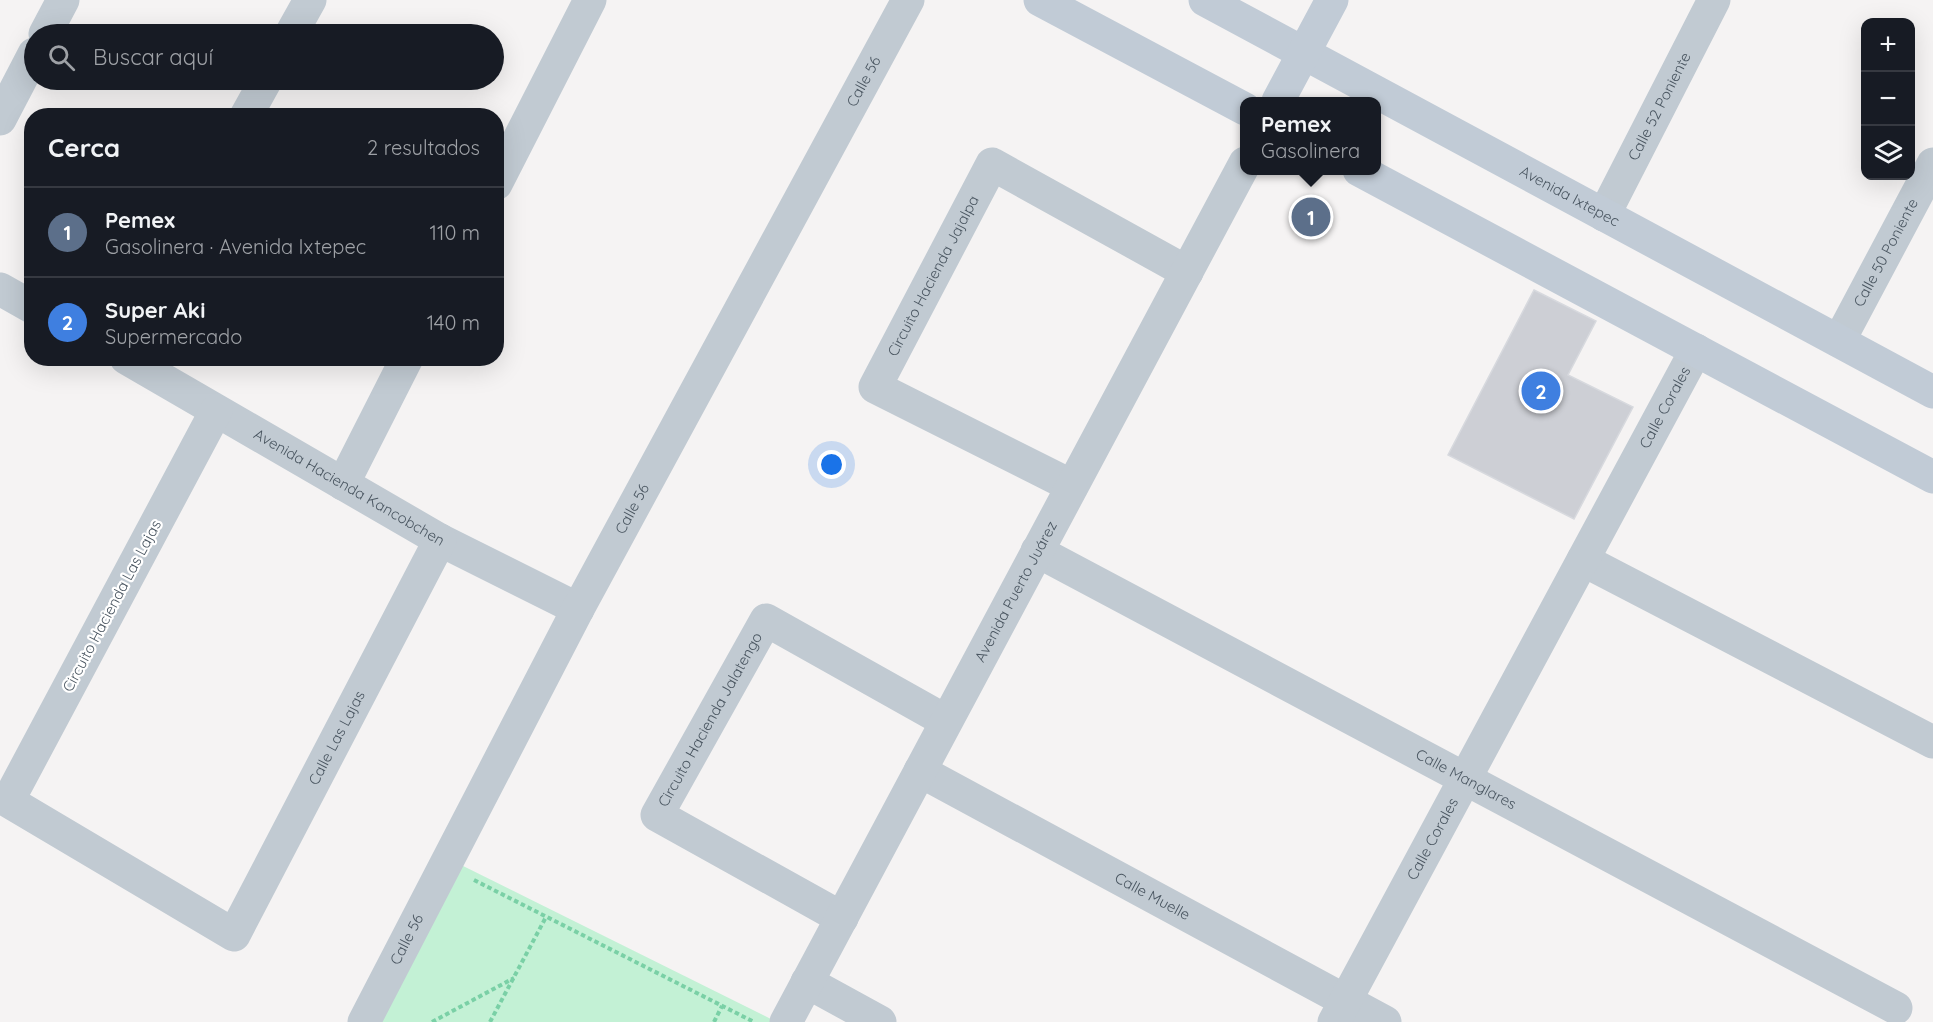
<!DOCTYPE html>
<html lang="es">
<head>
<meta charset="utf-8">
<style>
  body { margin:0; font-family:Quicksand,sans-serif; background:#242831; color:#f1f3f6 }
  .controls { position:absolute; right:18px; top:18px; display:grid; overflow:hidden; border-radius:12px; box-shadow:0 6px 24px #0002 }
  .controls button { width:54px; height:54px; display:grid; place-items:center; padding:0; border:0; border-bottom:2px solid #363941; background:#171b24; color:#f1f3f6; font:30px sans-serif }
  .you { position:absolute; left:832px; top:465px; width:21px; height:21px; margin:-15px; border:4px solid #fff; border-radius:50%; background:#1a73e8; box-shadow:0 0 0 9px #1a73e833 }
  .badge { display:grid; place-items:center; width:39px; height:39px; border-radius:50%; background:#0f766e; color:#fff; font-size:20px; font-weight:700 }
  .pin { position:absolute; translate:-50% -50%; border:3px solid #fff; box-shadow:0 2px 6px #0006 }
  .popup { position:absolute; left:1240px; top:97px; width:141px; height:78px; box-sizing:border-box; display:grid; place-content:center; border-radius:12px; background:#171b24; filter:drop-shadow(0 2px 4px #0005); font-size:20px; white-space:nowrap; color:#9ea1a6 }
  .popup b { font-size:22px; color:#f1f3f6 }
  .popup::after { content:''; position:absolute; left:50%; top:100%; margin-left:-12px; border:12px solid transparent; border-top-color:#171b24 }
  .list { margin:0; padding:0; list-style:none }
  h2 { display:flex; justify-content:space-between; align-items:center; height:78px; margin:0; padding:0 24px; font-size:26px }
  h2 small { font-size:20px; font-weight:400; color:#9ea1a6 }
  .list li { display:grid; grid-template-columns:39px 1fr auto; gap:18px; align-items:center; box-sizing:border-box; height:90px; padding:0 24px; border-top:2px solid #363941 }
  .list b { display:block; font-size:22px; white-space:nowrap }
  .list p { margin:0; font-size:20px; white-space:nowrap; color:#9ea1a6 }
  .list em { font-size:20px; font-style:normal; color:#9ea1a6 }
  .icon { flex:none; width:33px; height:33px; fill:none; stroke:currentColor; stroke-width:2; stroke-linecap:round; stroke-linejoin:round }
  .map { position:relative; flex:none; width:1933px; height:1022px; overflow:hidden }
  .search { position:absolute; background:#171b24; box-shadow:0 6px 24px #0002; left:24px; top:24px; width:480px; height:66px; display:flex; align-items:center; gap:15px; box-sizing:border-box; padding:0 21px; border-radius:33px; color:#9ea1a6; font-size:22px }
  .panel { position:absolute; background:#171b24; box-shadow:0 6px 24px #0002; left:24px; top:108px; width:480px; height:258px; border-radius:24px }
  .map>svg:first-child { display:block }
</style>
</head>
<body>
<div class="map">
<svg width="1933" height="1022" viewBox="0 0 1933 1022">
  <rect width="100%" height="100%" fill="#f5f3f3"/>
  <!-- green -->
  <path fill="#c3f1d5" d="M449,859L777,1022H364Z"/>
  <!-- building -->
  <path fill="#cdcfd5" stroke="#d7d9de" stroke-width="1.5" d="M1534,290L1596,321L1568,375L1633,407L1574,519L1448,455Z"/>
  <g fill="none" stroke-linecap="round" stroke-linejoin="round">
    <!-- path -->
    <g stroke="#7ad0a6" stroke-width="4" stroke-dasharray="4.5 3" stroke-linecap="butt">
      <path d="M474,880L754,1022"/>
      <path d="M432,1022L514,978"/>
      <path d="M490,1022L546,917"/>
      <path d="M714,1022L722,1006"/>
    </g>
    <!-- street -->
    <g stroke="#c1cad2" stroke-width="33">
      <path d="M45,34L63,0"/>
      <path d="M291,34L310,0"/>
      <path d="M246,116L266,80"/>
      <path d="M0,119L34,54"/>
      <path d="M496,184L590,0"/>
      <path id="s1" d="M1604,215L1714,0"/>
      <path d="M0,289L32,307"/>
      <path id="s2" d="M1839,341L1933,164"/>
      <path id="s3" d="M126,358L440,540L578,609"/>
      <path id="s4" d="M216,411L8,801L234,935L440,540"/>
      <path d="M343,484L407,358"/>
      <path id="s5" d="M1072,486L875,387L992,164L1187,272"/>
      <path id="s6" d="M1037,551L1896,1008"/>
      <path d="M1583,560L1933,742"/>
      <path id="s7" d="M920,771L1385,1022"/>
      <path id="s8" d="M842,918L657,815L766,620L946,721"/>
      <path d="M807,982L880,1022"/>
      <path id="s9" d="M364,1022L578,609L908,0"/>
      <path id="s10" d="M786,1022L1245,163"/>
      <path id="s11" d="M1334,1022L1696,350"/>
    </g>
    <!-- secondary -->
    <g stroke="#c1cbd6" stroke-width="33">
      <path d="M1040,0L1245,109"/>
      <path id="s12" d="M1205,0L1933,392"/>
      <path d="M1278,101L1332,0"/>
      <path d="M1359,170L1933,477"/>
    </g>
  </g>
  <g text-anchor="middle" stroke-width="4.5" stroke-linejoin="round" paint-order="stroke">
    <!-- street labels -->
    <g font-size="15" fill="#4a5661" stroke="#fff">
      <text dy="5" stroke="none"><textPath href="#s9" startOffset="1065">Calle 56</textPath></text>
      <text dy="5" stroke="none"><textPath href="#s1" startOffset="122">Calle 52 Poniente</textPath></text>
      <text dy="5" stroke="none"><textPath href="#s12" startOffset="414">Avenida Ixtepec</textPath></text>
      <text dy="5" stroke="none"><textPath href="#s2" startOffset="100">Calle 50 Poniente</textPath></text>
      <text dy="5" stroke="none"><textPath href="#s5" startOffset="346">Circuito Hacienda Jajalpa</textPath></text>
      <text dy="5" stroke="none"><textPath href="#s11" startOffset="698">Calle Corales</textPath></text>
      <text dy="5" stroke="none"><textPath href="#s3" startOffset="258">Avenida Hacienda Kancobchen</textPath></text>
      <text dy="5" stroke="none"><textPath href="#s9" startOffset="579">Calle 56</textPath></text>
      <text dy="5" stroke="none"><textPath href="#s10" startOffset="488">Avenida Puerto Juárez</textPath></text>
      <text transform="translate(112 606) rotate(-62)" y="5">Circuito Hacienda Las Lajas</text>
      <text dy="5" stroke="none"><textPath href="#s8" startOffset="321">Circuito Hacienda Jalatengo</textPath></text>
      <text dy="5" stroke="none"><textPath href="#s4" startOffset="927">Calle Las Lajas</textPath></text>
      <text dy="5" stroke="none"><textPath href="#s6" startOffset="486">Calle Manglares</textPath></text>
      <text dy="5" stroke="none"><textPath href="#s11" startOffset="208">Calle Corales</textPath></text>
      <text dy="5" stroke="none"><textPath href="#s7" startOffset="264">Calle Muelle</textPath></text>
      <text dy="5" stroke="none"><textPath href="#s9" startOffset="93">Calle 56</textPath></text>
    </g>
  </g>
</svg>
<div class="controls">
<button>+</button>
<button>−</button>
<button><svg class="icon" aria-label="layers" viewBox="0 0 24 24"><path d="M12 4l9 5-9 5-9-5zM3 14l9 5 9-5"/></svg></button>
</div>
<div class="you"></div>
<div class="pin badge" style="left:1311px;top:217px;background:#5c6f8a">1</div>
<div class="popup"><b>Pemex</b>Gasolinera</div>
<div class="pin badge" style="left:1541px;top:391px;background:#3f7fe0">2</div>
<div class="search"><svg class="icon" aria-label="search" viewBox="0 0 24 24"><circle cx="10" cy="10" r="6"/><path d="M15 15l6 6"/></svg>Buscar aquí</div>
<section class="panel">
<h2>Cerca<small>2 resultados</small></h2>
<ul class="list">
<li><span class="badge" style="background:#5c6f8a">1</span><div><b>Pemex</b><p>Gasolinera · Avenida Ixtepec</p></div><em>110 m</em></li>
<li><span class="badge" style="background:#3f7fe0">2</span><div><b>Super Aki</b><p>Supermercado</p></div><em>140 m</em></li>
</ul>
</section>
</div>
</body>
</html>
